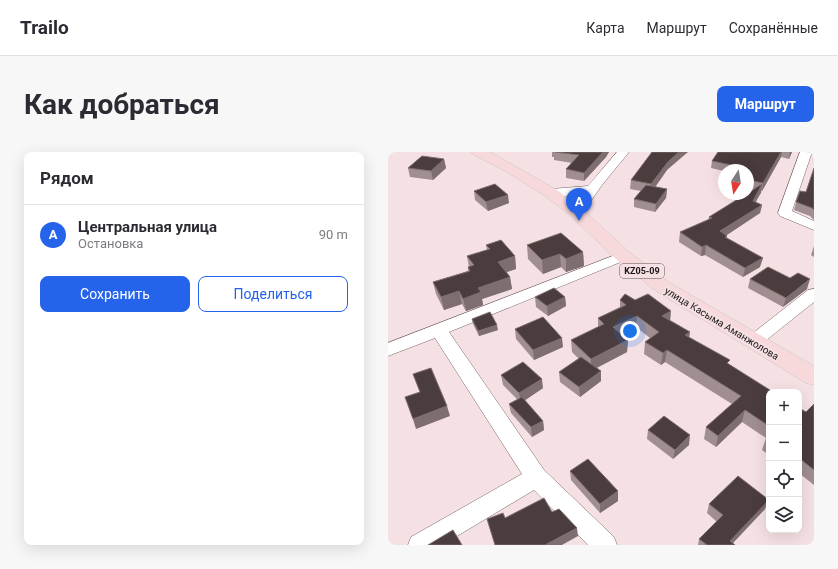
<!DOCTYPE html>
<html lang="ru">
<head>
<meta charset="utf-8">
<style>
  body { margin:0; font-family:Roboto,sans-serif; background:#f7f7f7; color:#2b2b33 }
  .controls { position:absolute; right:12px; bottom:12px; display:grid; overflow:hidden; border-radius:8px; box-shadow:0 4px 16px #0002 }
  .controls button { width:36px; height:36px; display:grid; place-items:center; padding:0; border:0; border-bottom:1px solid #e1e1e2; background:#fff; color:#2b2b33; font:20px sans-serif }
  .compass { position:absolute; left:330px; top:12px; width:36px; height:36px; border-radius:50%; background:#fff; box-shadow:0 4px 16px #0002; rotate:192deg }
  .you { position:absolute; left:242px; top:179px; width:14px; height:14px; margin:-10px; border:3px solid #fff; border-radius:50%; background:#1a73e8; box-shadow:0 0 0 6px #1a73e833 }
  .badge { display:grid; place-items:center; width:26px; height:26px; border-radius:50%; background:#2563eb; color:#fff; font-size:13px; font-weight:700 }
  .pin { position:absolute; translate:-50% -33px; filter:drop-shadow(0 1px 2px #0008) }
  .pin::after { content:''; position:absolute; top:21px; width:14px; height:12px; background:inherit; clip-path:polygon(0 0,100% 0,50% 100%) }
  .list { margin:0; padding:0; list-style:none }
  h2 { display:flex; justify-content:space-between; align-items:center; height:52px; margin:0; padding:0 16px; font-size:17px }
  h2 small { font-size:13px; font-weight:400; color:#7c7c81 }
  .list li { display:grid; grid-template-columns:26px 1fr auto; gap:12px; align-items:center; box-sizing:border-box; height:60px; padding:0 16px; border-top:1px solid #e1e1e2 }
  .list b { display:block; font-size:15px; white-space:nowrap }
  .list p { margin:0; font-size:13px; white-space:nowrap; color:#7c7c81 }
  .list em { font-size:13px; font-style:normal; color:#7c7c81 }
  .actions { display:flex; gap:8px; padding:12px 16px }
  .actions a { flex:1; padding:9px 0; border:1px solid #2563eb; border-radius:8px; text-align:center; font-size:14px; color:#2563eb }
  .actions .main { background:#2563eb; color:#fff }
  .icon { flex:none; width:22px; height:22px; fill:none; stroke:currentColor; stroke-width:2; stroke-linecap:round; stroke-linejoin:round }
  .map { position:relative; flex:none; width:426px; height:393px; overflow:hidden; border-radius:8px }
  header { display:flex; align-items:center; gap:24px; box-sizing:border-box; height:56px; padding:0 20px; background:#fff; border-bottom:1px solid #e1e1e2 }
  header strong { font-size:19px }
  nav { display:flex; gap:22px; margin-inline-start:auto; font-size:14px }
  .intro { display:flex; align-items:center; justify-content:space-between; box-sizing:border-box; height:96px; padding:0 24px }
  h1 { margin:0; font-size:28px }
  .button { padding:10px 18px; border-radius:8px; background:#2563eb; color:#fff; font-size:14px; font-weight:700 }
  main { display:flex; gap:24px; padding:0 24px }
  aside { flex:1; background:#fff; border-radius:8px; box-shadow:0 4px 16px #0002 }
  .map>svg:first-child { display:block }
</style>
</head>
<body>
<header>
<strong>Trailo</strong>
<nav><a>Карта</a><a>Маршрут</a><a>Сохранённые</a></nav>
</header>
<div class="intro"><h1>Как добраться</h1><a class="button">Маршрут</a></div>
<main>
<aside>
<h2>Рядом<small></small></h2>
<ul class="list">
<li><span class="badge">A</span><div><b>Центральная улица</b><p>Остановка</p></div><em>90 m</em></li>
</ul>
<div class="actions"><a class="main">Сохранить</a><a>Поделиться</a></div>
</aside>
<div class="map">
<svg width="426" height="393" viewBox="0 0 426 393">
  <rect width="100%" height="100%" fill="#f5e1e4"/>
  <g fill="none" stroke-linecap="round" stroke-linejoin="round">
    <defs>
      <g id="minor">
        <path d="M229,0H241L214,33L193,63H183L181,60L194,43L163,45L157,41L163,37L200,34Z"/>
        <path d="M412,0H424L404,59L426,69V78L392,64L390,61Z"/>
        <path d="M235,100L240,101L242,104L240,107L61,180L156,318L226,385L229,393H200L146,338L54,393H20L23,385L134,322L47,186L0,204V191Z"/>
        <path d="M426,137V150L372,193L366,195L360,193L357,189L360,185L420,138Z"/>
      </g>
      <path id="major" d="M84,0H102L169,38L194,57L241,100L282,131L426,214V233L418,231L268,139L229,108L182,63L157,44L119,20L86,3Z"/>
    </defs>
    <!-- minor casing -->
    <use href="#minor" stroke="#756466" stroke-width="1"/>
    <!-- major casing -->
    <use href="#major" stroke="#c8c7c7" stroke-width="1"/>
    <!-- minor -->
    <use href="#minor" fill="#fff" fill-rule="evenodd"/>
    <!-- major -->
    <use href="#major" fill="#f7d9dc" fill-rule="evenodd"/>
  </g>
  <!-- wall -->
  <g fill="#a08e90">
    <path d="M164,0H221L218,5L196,29L178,26V17L184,11L166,8V5H164Z"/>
    <path d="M330,0H404L401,7L393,5L374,39H373L368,50L374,53L372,61L339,83V86L372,115L355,125L317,103L313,104L291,90L292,80L320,68L321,65L366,38L360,36V18H336V19L323,16L324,9Z"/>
    <path d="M56,7L58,16L45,28L22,25L20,16Z"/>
    <path d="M426,16V68L422,64L406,58L408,50L418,40Z"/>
    <path d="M279,18L267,35L279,37L278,46L267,60L246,55V47L253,39L242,37L243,28Z"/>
    <path d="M86,39L121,51L100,59L87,48Z"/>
    <path d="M98,93L127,104L128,117L119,120L122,125L124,137L94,147L95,153L78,159L74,152L56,158L48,142L45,130L80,119V115H81L79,104L99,98Z"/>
    <path d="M139,93L195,100L196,114L178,120L173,115L155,122L140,107Z"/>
    <path d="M426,94V105L423,103Z"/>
    <path d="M362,127L419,137L395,155L360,136Z"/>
    <path d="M147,145H177L178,154L160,164L148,155Z"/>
    <path d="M232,148L282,168L302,180L301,185L381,240V303L374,298L378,286L354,270L328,295L316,287L318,275L344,252L277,210L273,213L256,202L257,190L262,186L248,175L234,183L240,188L239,200L208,216L213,229L192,245L172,230L171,220L191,207L184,200L183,188L210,175V166L232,155Z"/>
    <path d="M84,167L110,178L91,184L85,172Z"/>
    <path d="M127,177L175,195L146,208L128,187Z"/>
    <path d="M113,223L155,236L137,248L155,269L156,278L144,285L123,261L121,252L129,247L115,233Z"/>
    <path d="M426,252V333L411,321V256L418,260Z"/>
    <path d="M260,278L301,293L285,307L259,287Z"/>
    <path d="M182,319L230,349L212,361L183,328Z"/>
    <path d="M321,352L377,357L345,391L347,393H310L311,387L329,370L319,361Z"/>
  </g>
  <!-- shaded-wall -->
  <g fill="#7e6e6f">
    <path d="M215,0H221L218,5L196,29V21Z"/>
    <path d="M291,0H300L279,18L263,41V32L280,10Z"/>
    <path d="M393,0H394L393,5L374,39L375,31Z"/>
    <path d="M402,0H404L401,7Z"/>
    <path d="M56,7L58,16L45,28L43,19Z"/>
    <path d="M374,32L373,41L363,57L365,49Z"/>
    <path d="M279,37L278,46L267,60L268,52Z"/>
    <path d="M120,43L121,51L100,59L98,50Z"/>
    <path d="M374,53L372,61L331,88L332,79Z"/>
    <path d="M318,93L317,103L313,104L314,95Z"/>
    <path d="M195,100L196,114L178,120V107Z"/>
    <path d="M172,102L173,115L155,122L154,108Z"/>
    <path d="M127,104L128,117L112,122L110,110Z"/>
    <path d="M375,106L372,115L355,125L357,116Z"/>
    <path d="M122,125L124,137L94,147L95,153L78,159L75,147L90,136Z"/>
    <path d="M422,127L419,137L395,155L398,146Z"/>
    <path d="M71,139L74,152L56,158L53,145Z"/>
    <path d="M177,145L178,154L160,164L159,154Z"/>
    <path d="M283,159L282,171L274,164Z"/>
    <path d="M249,164L248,175L225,187V175Z"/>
    <path d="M109,173L110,178L91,184L90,179Z"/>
    <path d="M302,180L300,192L297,183Z"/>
    <path d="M174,186L175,195L146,208L145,198Z"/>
    <path d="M240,188L239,200L203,219V207Z"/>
    <path d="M279,198L277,210L273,213L275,201Z"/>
    <path d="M213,219V229L192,245L191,235Z"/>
    <path d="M154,227L155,236L133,251L131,241Z"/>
    <path d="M59,254L62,264L28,277L25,267Z"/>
    <path d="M357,258L354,270L328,295L330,284Z"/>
    <path d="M155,269L156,278L144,285L143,275Z"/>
    <path d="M302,283L301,293L285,307L287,298Z"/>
    <path d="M230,339V349L212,361V352Z"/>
    <path d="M381,348L377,357L343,393L342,389Z"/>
    <path d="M189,376L190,384L174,393H157Z"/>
  </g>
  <!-- building -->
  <g fill="#4b3c3d" stroke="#7e6e6f">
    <path d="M167,0H215L196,21L178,17L191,3Z"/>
    <path d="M264,0H291L280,10L263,32L243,28Z"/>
    <path d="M330,0H393L375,31L360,28V22L362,20H360V18H357L358,16L324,9Z"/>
    <path d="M34,4L56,7L43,19L20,16Z"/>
    <path d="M426,16V58L424,56L408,50L412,39L418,40Z"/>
    <path d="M107,32L120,43L98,50L86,39Z"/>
    <path d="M374,32L365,49L374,53L332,79L339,84L337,85L375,106L357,116L318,93L314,95L292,80L324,66L321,65L358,42H360V41Z"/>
    <path d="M258,33L279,37L268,52L246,47Z"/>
    <path d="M173,81L195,100L178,107L172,102L154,108L139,93Z"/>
    <path d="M113,88L127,104L110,110L122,125L90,136L93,140L75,147L71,139L53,145L45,130L82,119L80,115L86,113L79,104L102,97L98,93Z"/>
    <path d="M380,115L402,126L410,121L422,127L398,146L362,127Z"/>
    <path d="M166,136L177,145L159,154L147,145Z"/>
    <path d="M237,142L247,148L260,142L283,159L274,164L302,180L297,183L342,208L339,211L385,240H381V274L357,258L330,284L318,275L353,244L279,198L275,201L257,190L271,180L249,164L225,175L240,188L203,207L183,188L216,172L210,166L238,153L232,148Z"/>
    <path d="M102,160L109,173L90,179L84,167Z"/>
    <path d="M155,165L174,186L145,198L127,177Z"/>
    <path d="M193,205L213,219L191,235L171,220Z"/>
    <path d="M135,210L154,227L131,241L113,223Z"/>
    <path d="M43,216L59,254L25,267L17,245L32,240L25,222Z"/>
    <path d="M134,245L155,269L143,275L121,252Z"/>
    <path d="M426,252V318L411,306V256L418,260Z"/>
    <path d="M276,264L302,283L287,298L260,278Z"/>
    <path d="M381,283V288L378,286Z"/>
    <path d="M200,307L230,339L212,352L182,319Z"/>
    <path d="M350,324L381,348L342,389L347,393H319L311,387L335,363L321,352Z"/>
    <path d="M156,346L164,360L171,357L189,376L157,393H107L99,367L115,361L117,366Z"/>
    <path d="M65,378L74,393H40Z"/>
  </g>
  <g text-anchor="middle" stroke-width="4" stroke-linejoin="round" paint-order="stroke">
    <!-- shield labels -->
    <rect fill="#f5e1e4" stroke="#5c5253" stroke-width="1" x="232" y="112" width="44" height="14" rx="3"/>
    <g font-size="9" font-weight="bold" fill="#1b1415">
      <text x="254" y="122">KZ05-09</text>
    </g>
    <!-- street labels -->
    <g font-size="10" fill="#1b1415" stroke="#f5e1e4">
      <text transform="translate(334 171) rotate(31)" y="4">улица Касыма Аманжолова</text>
    </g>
  </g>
</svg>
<div class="controls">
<button>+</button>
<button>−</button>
<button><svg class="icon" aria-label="locate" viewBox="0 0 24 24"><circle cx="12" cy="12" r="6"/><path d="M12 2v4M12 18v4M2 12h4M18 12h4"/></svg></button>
<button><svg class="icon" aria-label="layers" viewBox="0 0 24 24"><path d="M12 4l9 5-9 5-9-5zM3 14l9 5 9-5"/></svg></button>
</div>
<svg class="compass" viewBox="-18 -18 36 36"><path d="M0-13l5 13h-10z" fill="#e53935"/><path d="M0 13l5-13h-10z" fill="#7c7c81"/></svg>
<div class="you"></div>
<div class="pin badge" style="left:191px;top:69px">A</div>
</div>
</main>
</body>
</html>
